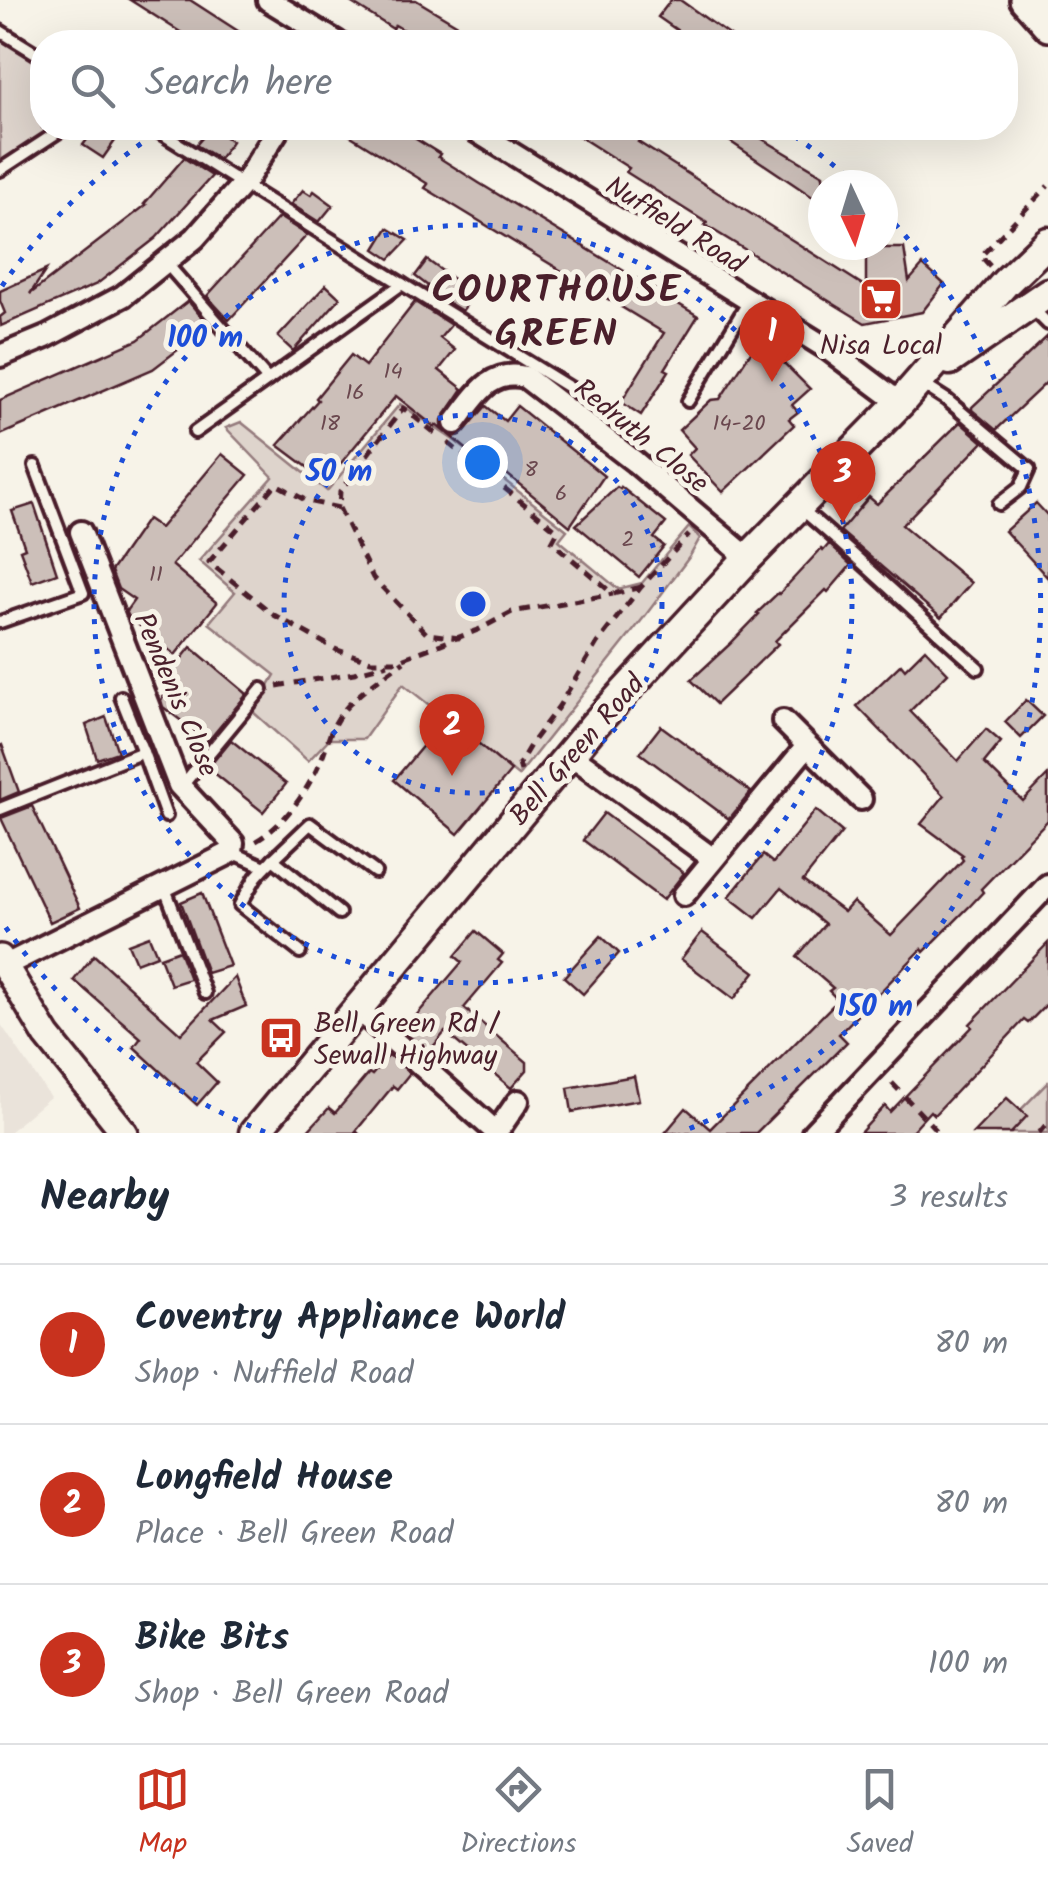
<!DOCTYPE html>
<html lang="en">
<head>
<meta charset="utf-8">
<style>
  body { margin:0; font-family:Kalam,sans-serif; background:#f6f6f7; color:#1f2937 }
  .compass { position:absolute; left:808px; top:170px; width:90px; height:90px; border-radius:50%; background:#fff; box-shadow:0 10px 40px #0002; rotate:176deg }
  .you { position:absolute; left:482px; top:462px; width:35px; height:35px; margin:-25px; border:8px solid #fff; border-radius:50%; background:#1a73e8; box-shadow:0 0 0 15px #1a73e833 }
  .badge { display:grid; place-items:center; width:65px; height:65px; border-radius:50%; background:#c8321e; color:#fff; font-size:32px; font-weight:700 }
  .pin { position:absolute; translate:-50% -82px; filter:drop-shadow(0 2px 5px #0008) }
  .pin::after { content:''; position:absolute; top:52px; width:35px; height:30px; background:inherit; clip-path:polygon(0 0,100% 0,50% 100%) }
  .list { margin:0; padding:0; list-style:none }
  h2 { display:flex; justify-content:space-between; align-items:center; height:130px; margin:0; padding:0 40px; font-size:42px }
  h2 small { font-size:32px; font-weight:400; color:#747a83 }
  .list li { display:grid; grid-template-columns:65px 1fr auto; gap:30px; align-items:center; box-sizing:border-box; height:160px; padding:0 40px; border-top:2px solid #e0e1e3 }
  .list b { display:block; font-size:38px; white-space:nowrap }
  .list p { margin:0; font-size:32px; white-space:nowrap; color:#747a83 }
  .list em { font-size:32px; font-style:normal; color:#747a83 }
  .icon { flex:none; width:55px; height:55px; fill:none; stroke:currentColor; stroke-width:2; stroke-linecap:round; stroke-linejoin:round }
  .map { position:relative; flex:none; width:1048px; height:1133px; overflow:hidden }
  .search { position:absolute; background:#fff; box-shadow:0 10px 40px #0002; left:30px; right:30px; top:30px; height:110px; display:flex; align-items:center; gap:25px; box-sizing:border-box; padding:0 35px; border-radius:40px; color:#747a83; font-size:38px }
  .sheet { height:610px; background:#fff }
  nav { display:flex; justify-content:space-around; align-items:center; box-sizing:border-box; height:140px; border-top:2px solid #e0e1e3; background:#fff; font-size:28px; color:#747a83 }
  nav a { display:grid; justify-items:center; gap:5px }
  nav .on { color:#c8321e }
  .map>svg:first-child { display:block }
</style>
</head>
<body>
<div class="map">
<svg width="1048" height="1133" viewBox="0 0 1048 1133">
  <rect width="100%" height="100%" fill="#f7f3e8"/>
  <filter id="ink" filterUnits="userSpaceOnUse"><feTurbulence type="fractalNoise" baseFrequency=".01" numOctaves="2"/><feDisplacementMap in="SourceGraphic" scale="20" xChannelSelector="R" yChannelSelector="G"/><feConvolveMatrix kernelMatrix="1 2 1 2 8 2 1 2 1" color-interpolation-filters="sRGB"/></filter>
  <g filter="url(#ink)">
    <!-- built -->
    <path fill="#eae3da" d="M0,1023L50,1097L8,1133H0Z"/>
    <!-- green -->
    <g fill="#ded4cc" stroke="#947a7c" stroke-width="2.5">
      <path d="M0,31L42,54V128H62L0,170Z"/>
      <path d="M400,404L455,441L567,530L559,540L618,589L642,583L689,527L700,538L690,556L645,616L518,776L403,684L364,739H329L308,761L253,712L275,675L209,623L235,592L199,561L273,477L226,428L241,422L327,491Z"/>
      <path d="M1048,1082V1133H998Z"/>
    </g>
    <!-- building -->
    <g fill="#ccbfb9" stroke="#4a1f2b" stroke-width="2.5">
      <path d="M130,0H190L255,42H196Z"/>
      <path d="M347,0H416L486,42H424L395,25L393,29Z"/>
      <path d="M671,0H680L739,42H694L658,17Z"/>
      <path d="M96,128H124L103,158L83,145Z"/>
      <path d="M211,128L232,141L219,159L196,145Z"/>
      <path d="M338,128H398L440,154L438,157L479,183L698,316L665,369L669,371L641,415L621,402L664,333L425,188L428,184Z"/>
      <path d="M566,128H627L642,137L638,142L866,287V248H904L909,281L923,265L944,284L922,312L865,323L705,225L707,223L626,172L629,168Z"/>
      <path d="M710,128H744L823,175V204Z"/>
      <path d="M184,158L212,176L156,238L97,284L1,326L0,317L5,313L0,301V291L46,270L30,294L146,205L144,204Z"/>
      <path d="M303,190L311,195L314,191L333,205L319,222L291,204Z"/>
      <path d="M279,217L307,235L229,320L207,296Z"/>
      <path d="M388,228L408,240L390,259L375,249Z"/>
      <path d="M427,260L474,294L462,311L426,289L428,286L415,276Z"/>
      <path d="M326,285L340,298L293,351L278,337Z"/>
      <path d="M188,301L209,326L153,369L0,435V400L138,340Z"/>
      <path d="M415,302L451,325L440,338L455,350L439,370L463,389L442,420V427L446,433L436,425L435,427L396,396L332,474L316,461L310,469L278,445L318,400L316,398L351,355L365,366Z"/>
      <path d="M1048,336V381L996,430L972,410V407Z"/>
      <path d="M754,347L777,366L781,360L810,389L792,405L798,412L789,419L794,425L723,492L688,455L695,448L679,430L711,400L720,399Z"/>
      <path d="M486,406L505,421L517,406L604,476L570,526L474,447L470,452L448,434L454,437L461,435Z"/>
      <path d="M960,422L983,442L902,525L971,583L941,618L840,531L869,497L877,504Z"/>
      <path d="M222,454L248,475L172,565L217,603L175,655L129,617L126,611L134,600L118,589L111,571L147,519L160,528Z"/>
      <path d="M617,487L620,489L621,487L666,523L654,538L664,546L639,577L576,525Z"/>
      <path d="M1036,503L1048,516V578L1005,531Z"/>
      <path d="M34,504L57,573L32,582L20,550L25,548L12,511Z"/>
      <path d="M829,544L851,565L828,592L826,590L775,641L778,644L716,704L691,680L730,644L759,614L757,613L778,593L779,594L821,549L823,551Z"/>
      <path d="M191,647L247,694L208,741L163,707L161,700L177,678L170,673Z"/>
      <path d="M925,649L948,673L910,711L958,761L986,729L1001,742L984,763L1023,801L1048,775V820L981,889L983,892L969,907L924,952L922,949L839,1034L847,1042L756,1133H665L686,1108L710,1129L838,1000L829,991L833,988L797,957L825,924L781,888L756,918L729,897L763,855L773,863L816,810L842,832L803,881L844,912L853,902L891,935L963,860L961,857L963,855L921,824L944,796L857,706L901,664L905,669Z"/>
      <path d="M1026,700L1043,716L1021,738L1005,722Z"/>
      <path d="M106,717L118,752L97,759L86,725Z"/>
      <path d="M447,717L511,771L458,834L394,780Z"/>
      <path d="M661,726L751,792L729,819L640,753Z"/>
      <path d="M231,740L286,784L263,812L208,768Z"/>
      <path d="M2,745L19,792L0,800V746Z"/>
      <path d="M32,806L80,908L50,922L1,818Z"/>
      <path d="M604,813L684,873L663,900L583,840Z"/>
      <path d="M202,893L230,966L207,973L181,902Z"/>
      <path d="M476,931L503,954L498,960L502,963L464,1008L527,1062V1070L511,1088L445,1032L428,1053L403,1031L462,962L455,956Z"/>
      <path d="M702,932L755,972L734,999L681,959Z"/>
      <path d="M149,936L157,955L136,963L128,944Z"/>
      <path d="M601,936L619,953L583,994L564,977Z"/>
      <path d="M1048,943V1003L1028,1023L1024,1020L934,1115L930,1111L911,1132L912,1133H860L885,1106L890,1112L972,1027L970,1024Z"/>
      <path d="M179,950L190,979L171,985L160,957Z"/>
      <path d="M94,955L181,1034L235,977L246,1006L213,1020L226,1032L196,1062L217,1082L197,1105L134,1047L141,1038L74,980Z"/>
      <path d="M389,1055L410,1073L397,1089L393,1086L356,1131L358,1133H306L329,1108L335,1113L369,1073L372,1075Z"/>
      <path d="M634,1076L639,1100L572,1112L568,1088Z"/>
      <path d="M1007,1098L1027,1116L1011,1133H973Z"/>
    </g>
    <g fill="none" stroke-linecap="round" stroke-linejoin="round">
      <defs>
        <g id="service">
          <path d="M0,31L42,57"/>
          <path d="M153,128L402,284L195,432"/>
          <path d="M0,170L64,128"/>
          <path d="M166,263L268,380"/>
          <path d="M402,284L617,417"/>
          <path d="M1031,307L1048,324"/>
          <path d="M922,384L947,400L1029,469L1021,487L999,504"/>
          <path d="M688,401L749,301"/>
          <path d="M799,507C861,559 917,615 978,668"/>
          <path d="M0,622L83,593L35,466"/>
          <path d="M143,752L166,816"/>
          <path d="M181,787L262,689"/>
          <path d="M0,809L143,752L121,697"/>
          <path d="M232,852L265,867L310,824L375,872"/>
          <path d="M273,859L339,913"/>
          <path d="M265,867L256,877L240,905L300,952"/>
          <path d="M164,886L205,993"/>
        </g>
        <g id="minor">
          <path d="M268,0L337,42"/>
          <path d="M471,128L828,349L900,403"/>
          <path d="M0,356L46,337L123,296L195,238L247,179L279,128"/>
          <path d="M455,423C474,399 489,368 525,377L635,462L748,558"/>
          <path d="M783,721L861,799"/>
          <path d="M570,754L712,858"/>
          <path d="M684,895L807,746"/>
          <path d="M4,966L232,852L233,843L179,785L81,532"/>
          <path d="M357,1008L496,1132"/>
          <path d="M496,1133L518,1101"/>
          <path d="M813,1133L1048,885"/>
        </g>
        <g id="tertiary">
          <path d="M1023,0L1048,28"/>
          <path d="M1046,0L1048,1"/>
          <path d="M0,958L47,1036L125,1133"/>
        </g>
        <g id="secondary">
          <path d="M950,360L1048,293"/>
          <path d="M254,1133L595,724L748,558L900,403L1005,283L1048,242"/>
        </g>
      </defs>
      <!-- service casing -->
      <use href="#service" stroke="#4a1f2b" stroke-width="18"/>
      <!-- minor casing -->
      <use href="#minor" stroke="#4a1f2b" stroke-width="28"/>
      <!-- tertiary casing -->
      <use href="#tertiary" stroke="#4a1f2b" stroke-width="32"/>
      <!-- secondary casing -->
      <use href="#secondary" stroke="#4a1f2b" stroke-width="35"/>
      <!-- path -->
      <g stroke="#4a1f2b" stroke-width="5" stroke-dasharray="10 8" stroke-linecap="butt">
        <path d="M990,266L981,256L1048,186"/>
        <path d="M435,433L403,408L340,491L339,508L373,578L427,634L460,638"/>
        <path d="M448,443L558,531L552,542L613,594L641,587"/>
        <path d="M339,508L307,501L276,484L209,562L274,615L337,650L371,661H396L478,630L512,612L613,594"/>
        <path d="M277,686L354,673L388,664"/>
        <path d="M521,771L519,764L532,742L559,706L597,643L641,587L689,535"/>
        <path d="M256,841C286,824 310,787 323,755C327,745 329,734 334,725C348,698 380,679 404,661"/>
        <path d="M892,1083L939,1133"/>
        <path d="M1039,1133L1048,1122"/>
      </g>
      <!-- service -->
      <use href="#service" stroke="#f7f3e8" stroke-width="10"/>
      <!-- minor -->
      <use href="#minor" stroke="#f7f3e8" stroke-width="20"/>
      <!-- tertiary -->
      <use href="#tertiary" stroke="#f7f3e8" stroke-width="25"/>
      <!-- secondary -->
      <use href="#secondary" stroke="#f7f3e8" stroke-width="28"/>
    </g>
  </g>
  <!-- distance rings -->
  <g fill="none" stroke="#1d4ed8" stroke-width="5" stroke-dasharray="5 10">
    <circle cx="473" cy="604" r="189"/>
    <circle cx="473" cy="604" r="379"/>
    <path d="M265 1132A568 568 0 0 1 2 922M2 286A568 568 0 0 1 164 128M389 42A568 568 0 0 1 557 42M782 128A568 568 0 0 1 853 182M885 213A568 568 0 0 1 681 1132"/>
  </g>
  <!-- icons -->
  <defs>
    <symbol id="supermarket-square" viewBox="-11 -11 22 22"><rect x="-9" y="-9" width="18" height="18" rx="4" fill="#c8321e" stroke="#f7f3e8"/><path d="M-6-5.5h2.5l.6 2H6L4.5 2H-2.5L-4.4-4H-6ZM-1.5 3.2a1.3 1.3 0 1 0 .1 0ZM3 3.2a1.3 1.3 0 1 0 .1 0Z" fill="#fff"/></symbol>
    <symbol id="bus-square" viewBox="-11 -11 22 22"><rect x="-9" y="-9" width="18" height="18" rx="4" fill="#c8321e" stroke="#f7f3e8"/><path d="M-5-6H5V4H4V6H2V4H-2V6H-4V4H-5ZM-3.5-4V0h7V-4ZM-3.5 1.2v1.5H-2V1.2ZM2 1.2v1.5H3.5V1.2Z" fill="#fff"/></symbol>
  </defs>
  <g fill-rule="evenodd">
    <use href="#supermarket-square" x="856" y="274" width="50" height="50"/>
    <use href="#bus-square" x="256" y="1013" width="50" height="50"/>
  </g>
  <g text-anchor="middle" stroke-width="10" stroke-linejoin="round" paint-order="stroke">
    <!-- number labels -->
    <g font-size="22" fill="#6a474e">
      <text x="393" y="378">14</text>
      <text x="355" y="399">16</text>
      <text x="330" y="430">18</text>
      <text x="739" y="430">14-20</text>
      <text x="531" y="476">8</text>
      <text x="561" y="500">6</text>
      <text x="628" y="546">2</text>
      <text x="156" y="581">11</text>
    </g>
    <!-- street labels -->
    <g font-size="28" fill="#4a1f2b" stroke="#f7f3e8">
      <text transform="translate(676 224) rotate(32)" y="10">Nuffield Road</text>
      <text transform="translate(642 435) rotate(39)" y="10">Redruth Close</text>
      <text transform="translate(177 694) rotate(67)" y="10">Pendenis Close</text>
      <text transform="translate(576 749) rotate(-49)" y="10">Bell Green Road</text>
    </g>
    <!-- poi labels -->
    <g font-size="28" fill="#4a1f2b" stroke="#f7f3e8">
      <text x="881" y="354">Nisa Local</text>
      <text x="314" y="1032" text-anchor="start">Bell Green Rd /<tspan x="314" dy="32">Sewall Highway</tspan></text>
    </g>
    <!-- district labels -->
    <g font-size="38" font-weight="bold" letter-spacing="2.5" fill="#4a1f2b" stroke="#f7f3e8">
      <text x="557" y="302">COURTHOUSE<tspan x="557" dy="44">GREEN</tspan></text>
    </g>
  </g>
  <circle cx="473" cy="604" r="15" fill="#1d4ed8" stroke="#f7f3e8" stroke-width="5"/>
  <g font-size="30" text-anchor="middle" font-weight="bold" fill="#1d4ed8" stroke="#f7f3e8" stroke-width="10" stroke-linejoin="round" paint-order="stroke">
    <text x="205" y="347">100 m</text>
    <text x="339" y="481">50 m</text>
    <text x="875" y="1016">150 m</text>
  </g>
</svg>
<svg class="compass" viewBox="-18 -18 36 36"><path d="M0-13l5 13h-10z" fill="#e53935"/><path d="M0 13l5-13h-10z" fill="#747a83"/></svg>
<div class="you"></div>
<div class="pin badge" style="left:772px;top:382px">1</div>
<div class="pin badge" style="left:452px;top:776px">2</div>
<div class="pin badge" style="left:843px;top:523px">3</div>
<div class="search"><svg class="icon" aria-label="search" viewBox="0 0 24 24"><circle cx="10" cy="10" r="6"/><path d="M15 15l6 6"/></svg>Search here</div>
</div>
<section class="sheet">
<h2>Nearby<small>3 results</small></h2>
<ul class="list">
<li><span class="badge">1</span><div><b>Coventry Appliance World</b><p>Shop · Nuffield Road</p></div><em>80 m</em></li>
<li><span class="badge">2</span><div><b>Longfield House</b><p>Place · Bell Green Road</p></div><em>80 m</em></li>
<li><span class="badge">3</span><div><b>Bike Bits</b><p>Shop · Bell Green Road</p></div><em>100 m</em></li>
</ul>
</section>
<nav>
<a class="on"><svg class="icon" aria-label="map" viewBox="0 0 24 24"><path d="M3 6l6-2 6 2 6-2v14l-6 2-6-2-6 2zM9 4v14M15 6v14"/></svg>Map</a>
<a><svg class="icon" aria-label="directions" viewBox="0 0 24 24"><path d="M12 3l9 9-9 9-9-9zM9 14v-3h6M13 9l2 2-2 2"/></svg>Directions</a>
<a><svg class="icon" aria-label="saved" viewBox="0 0 24 24"><path d="M7 4h10v16l-5-4-5 4z"/></svg>Saved</a>
</nav>
</body>
</html>
